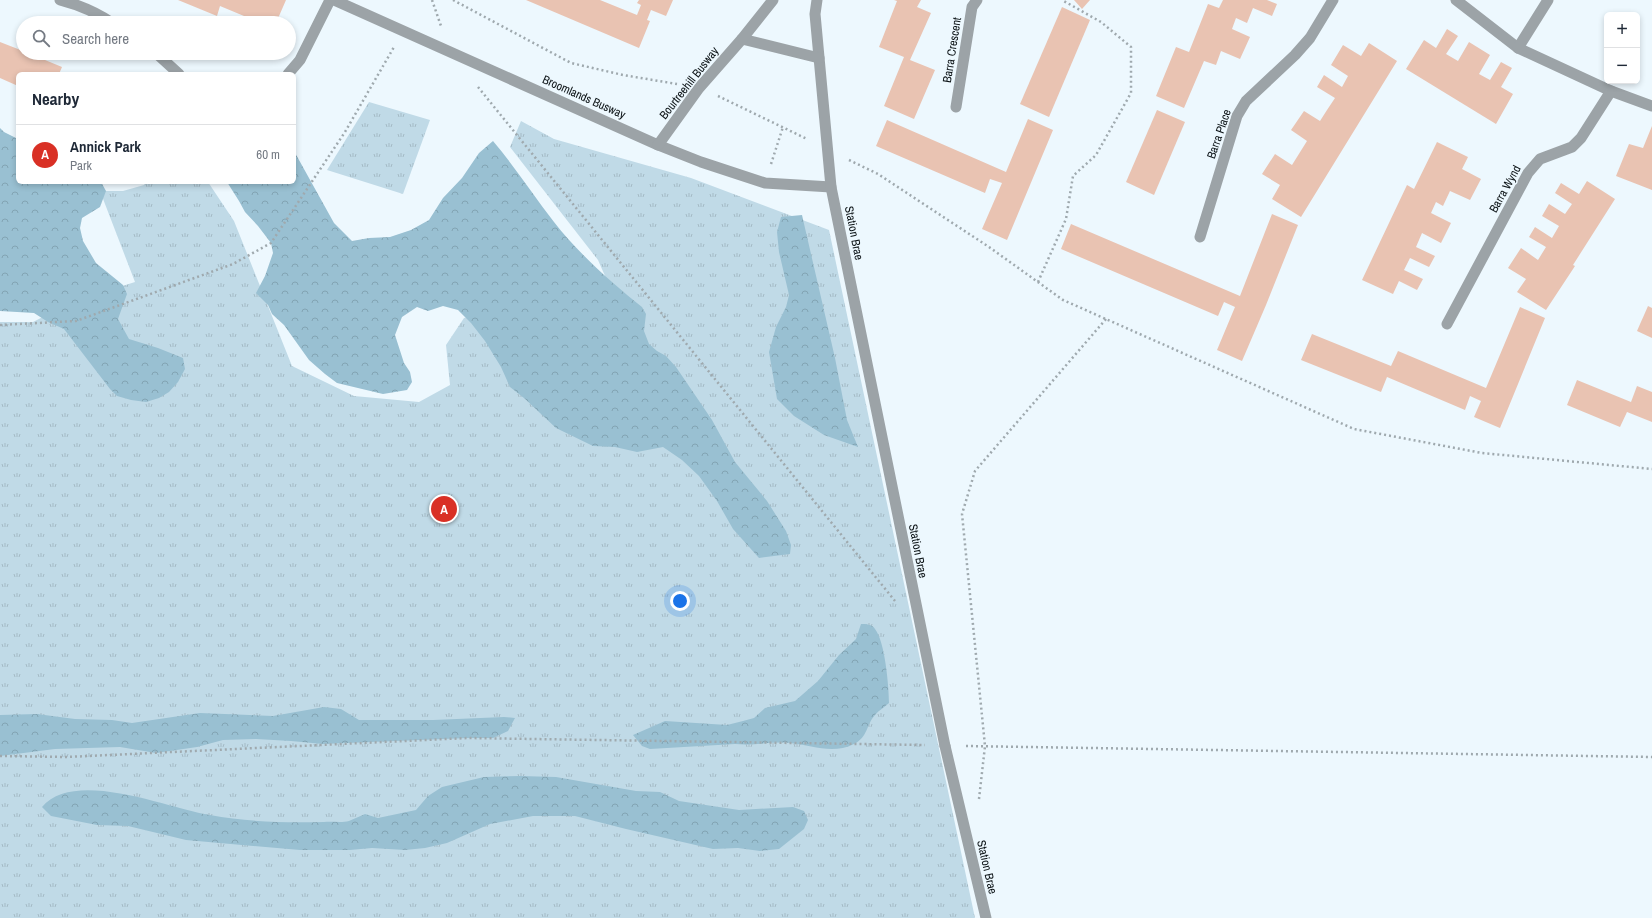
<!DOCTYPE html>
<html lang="en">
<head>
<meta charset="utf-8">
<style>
  body { margin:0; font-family:"Archivo Narrow",sans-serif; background:#f2f2f3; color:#1f2937 }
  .controls { position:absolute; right:12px; top:12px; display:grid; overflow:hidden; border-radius:6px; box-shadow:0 2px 6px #0003 }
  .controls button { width:36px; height:36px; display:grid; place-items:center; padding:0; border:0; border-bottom:1px solid #e0e1e3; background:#fff; color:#1f2937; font:20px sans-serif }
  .you { position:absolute; left:680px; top:601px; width:14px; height:14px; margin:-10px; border:3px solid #fff; border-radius:50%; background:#1a73e8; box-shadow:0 0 0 6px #1a73e833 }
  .badge { display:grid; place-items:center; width:26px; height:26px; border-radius:50%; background:#d93025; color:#fff; font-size:13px; font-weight:700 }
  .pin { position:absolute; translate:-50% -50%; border:2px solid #fff; box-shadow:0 1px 4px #0006 }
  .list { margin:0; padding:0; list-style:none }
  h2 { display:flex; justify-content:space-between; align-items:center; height:52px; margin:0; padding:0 16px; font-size:17px }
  h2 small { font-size:13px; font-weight:400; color:#747a83 }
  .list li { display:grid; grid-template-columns:26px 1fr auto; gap:12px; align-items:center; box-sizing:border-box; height:60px; padding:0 16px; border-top:1px solid #e0e1e3 }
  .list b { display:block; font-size:15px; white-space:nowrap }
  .list p { margin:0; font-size:13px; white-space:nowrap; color:#747a83 }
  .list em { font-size:13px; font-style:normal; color:#747a83 }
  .icon { flex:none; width:22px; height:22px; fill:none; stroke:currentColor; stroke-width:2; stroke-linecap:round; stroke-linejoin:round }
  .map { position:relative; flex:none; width:1652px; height:918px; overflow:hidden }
  .search { position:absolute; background:#fff; box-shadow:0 2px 6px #0003; left:16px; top:16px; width:280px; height:44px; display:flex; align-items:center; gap:10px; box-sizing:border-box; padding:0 14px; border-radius:22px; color:#747a83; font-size:15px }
  .panel { position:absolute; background:#fff; box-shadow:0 2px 6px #0003; left:16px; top:72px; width:280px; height:112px; border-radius:6px }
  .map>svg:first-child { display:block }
</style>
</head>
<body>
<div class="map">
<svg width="1652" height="918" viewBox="0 0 1652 918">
  <defs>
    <pattern id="grass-tufts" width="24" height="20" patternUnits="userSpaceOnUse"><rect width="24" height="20" fill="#c0dae7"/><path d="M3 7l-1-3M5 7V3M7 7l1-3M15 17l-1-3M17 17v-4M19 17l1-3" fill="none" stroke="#a4bac5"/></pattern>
    <pattern id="forest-crowns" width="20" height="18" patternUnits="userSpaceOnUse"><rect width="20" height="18" fill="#99c0d2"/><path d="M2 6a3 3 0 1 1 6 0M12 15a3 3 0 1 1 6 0" fill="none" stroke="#82a4b3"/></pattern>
  </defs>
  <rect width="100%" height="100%" fill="#edf8fe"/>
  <!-- grass -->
  <g fill="url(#grass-tufts)">
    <path d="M369,102L430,120L403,194L327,170Z"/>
    <path d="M521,121L554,139L691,178L829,230L975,918H0V322H33L72,302L135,282L100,191H123L144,185L146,182H208L234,221L292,366L354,396L419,402L450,385L446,345L464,318L501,308L620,310L598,260L510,147Z"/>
  </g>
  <!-- forest -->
  <g fill="url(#forest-crowns)">
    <path d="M0,128L4,132L18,139V182H101L106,191L100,207L82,218L80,228L83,241L96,263L123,285L127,294L118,319L129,339L158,348L183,358L185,369L178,382L169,392L159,398L146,402L131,400L117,396L110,389L64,329L48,322L34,313L0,311Z"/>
    <path d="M493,141C515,167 533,195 554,222C577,252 613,284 642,307L646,314L644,331L649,344L657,351L666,356L676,367L712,420L735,462L767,501L786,531L791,545L790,554L759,558L733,529L717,501L699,476L682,460L663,447L637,452L615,447L593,446L556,428L524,398L510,387L501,367L485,341L471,323L458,310L443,306L428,311L417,307L402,317L395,335L404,363L410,372L412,382L407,390L383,394L337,383L325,374L309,360L284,325L272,314L268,305L256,293L265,276L273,253L271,243L258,226L245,212L239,201L227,182H294V151L334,223L352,241L369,238L390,237L411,230L429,220L443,198L462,178L479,153Z"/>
    <path d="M802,215L835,358L847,420L858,447L824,435L794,416L777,399L769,352L776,327L786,307L789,295L779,252L777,232L781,217Z"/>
    <path d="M861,624C866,624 872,624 875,629C885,641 889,687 889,703C885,707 879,710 875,715C866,725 868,737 854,744C832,755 812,745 790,743C772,741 754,746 735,744L650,749L642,746L633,735L665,721L727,725L743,721L754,718L765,708L795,701L818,681L839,655L856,639Z"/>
    <path d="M324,707L341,709L359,720H433L504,717L515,718L508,731L493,738H467L323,744L291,741L256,739L223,740L197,747L156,753L120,747L55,749L0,756V715L37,714L75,719L112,720L132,723L200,713L273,716Z"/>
    <path d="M520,776L556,777L636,791L660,792L679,801L739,810L793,807L804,811L808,820L804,829L779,849L760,851L738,848L713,849L626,829L575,816H533L490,824L447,843L425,848L405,850L372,848L350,850H300L186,840L128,826L97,825L51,816L42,807C74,768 168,808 210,815C247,822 286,823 324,822C332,821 341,823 349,821C354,819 360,816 365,814L378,818L416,810L428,796L442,787L484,777Z"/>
  </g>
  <!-- building -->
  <g fill="#e9c3b2">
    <path d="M178,0H286L276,23H261L220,6L217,16Z"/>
    <path d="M526,0H600L637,15L641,5L637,3L639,0H673L666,16L651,10L647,20L650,21L639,48Z"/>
    <path d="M894,0H921L917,7L931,13L910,60L935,70L914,119L884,106L904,57L879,47L897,1Z"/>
    <path d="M1074,0H1090L1082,9Z"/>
    <path d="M1223,0H1267L1277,4L1272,16L1253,8L1247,23L1236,18L1232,29L1250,37L1240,59L1221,51L1216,65L1204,61L1184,108L1156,96L1176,47L1189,52L1208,4L1219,8Z"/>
    <path d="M1062,7L1090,20L1049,117L1020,104Z"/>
    <path d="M1447,29L1458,36L1446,54L1458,61L1469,42L1490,55L1479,74L1490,80L1501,62L1512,68L1501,87L1513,94L1496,124L1406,69L1424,40L1436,48Z"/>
    <path d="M0,42L23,51V53H28L62,67L59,74H18V86L0,78Z"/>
    <path d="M1369,43L1397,61L1301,217L1272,199L1280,185L1262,174L1275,154L1292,165L1307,141L1291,130L1304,111L1320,121L1327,110L1335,98L1317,87L1324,75L1342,87L1348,76L1331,65L1343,45L1361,56Z"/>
    <path d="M1157,110L1185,122L1154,195L1126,182Z"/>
    <path d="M1028,119L1053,130L1007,240L982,229L1002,183L990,179L985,193L876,146L887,120L1006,172Z"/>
    <path d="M1652,126V190L1616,176L1629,144L1643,148Z"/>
    <path d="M1437,142L1468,157L1462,169L1481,179L1470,200L1450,191L1443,206L1436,202L1431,213L1451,223L1441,243L1422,233L1416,247L1435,256L1429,267L1410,258L1404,270L1423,279L1417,290L1399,281L1393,294L1362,280L1407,185L1414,189Z"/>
    <path d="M1587,181L1615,199L1573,265L1575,266L1546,310L1517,292L1526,279L1508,268L1521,248L1538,260L1546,247L1529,237L1535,227L1552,238L1559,226L1542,216L1549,204L1565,214L1572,204L1555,193L1561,183L1579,194Z"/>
    <path d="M1272,214L1298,225L1266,305L1242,361L1217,350L1235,307L1224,302L1218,316L1061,249L1071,224L1240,296Z"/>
    <path d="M1648,306L1652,308V338L1637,331Z"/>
    <path d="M1520,307L1545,318L1500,428L1474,417L1481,401L1470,396L1465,410L1387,377L1381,392L1301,360L1312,334L1391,366L1398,351L1486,388Z"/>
    <path d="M1577,380L1631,402L1637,386L1652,392V422L1627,412L1620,427L1567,405Z"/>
  </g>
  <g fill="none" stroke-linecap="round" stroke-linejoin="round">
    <!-- path -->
    <g stroke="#9fa9ae" stroke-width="2.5" stroke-dasharray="2 3" stroke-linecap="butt">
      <path d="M432,0L441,26"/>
      <path d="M453,0L571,63L623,75L677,84"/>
      <path d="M478,87L895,601"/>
      <path d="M718,96L807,139"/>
      <path d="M849,160L878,174L989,247L1063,300L1354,429L1482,453L1652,469"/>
      <path d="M771,164L783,127"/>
      <path d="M1038,282L1066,219L1073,176L1096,155L1131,93V47L1101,22L1062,0"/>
      <path d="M0,325L76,321L233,264L271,243L345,132L394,47"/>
      <path d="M966,746L1652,757"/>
      <path d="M0,756L67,757L468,738L925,745"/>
      <path d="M979,799L985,746L962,514L975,471L1106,319"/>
    </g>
    <!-- service -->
    <g stroke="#9ca3a7" stroke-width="11">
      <path d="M334,0L658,145L701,162L765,183L831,187"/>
      <path d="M817,0L815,14L831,187L945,746"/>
      <path d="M742,39L819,58"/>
      <path d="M658,145L699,88L742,39L773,0"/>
    </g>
    <!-- minor -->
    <g stroke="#9ca3a7" stroke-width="11">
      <path d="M60,0C79,5 96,12 112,23"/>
      <path d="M1456,0L1518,48L1611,91L1652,106"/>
      <path d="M1518,48L1548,0"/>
      <path d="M156,53L179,74"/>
      <path d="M288,74L300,60L330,0"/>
      <path d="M956,107L972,7L977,0"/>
      <path d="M1200,237L1237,116L1246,101L1295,55L1310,38L1333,0"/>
      <path d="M1447,324L1528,173L1540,159L1572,147L1581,138L1611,91"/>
      <path d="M945,746L986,918"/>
    </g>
  </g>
  <g text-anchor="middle" stroke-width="3" stroke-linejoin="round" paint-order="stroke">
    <!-- street labels -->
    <g font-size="12" fill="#0b1215" stroke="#edf8fe">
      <text transform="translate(952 50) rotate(-81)" y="4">Barra Crescent</text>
      <text transform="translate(689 83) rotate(-52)" y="4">Bourtreehill Busway</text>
      <text transform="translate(584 97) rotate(24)" y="4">Broomlands Busway</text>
      <text transform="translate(1219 134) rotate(-71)" y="4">Barra Place</text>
      <text transform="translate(1505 189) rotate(-61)" y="4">Barra Wynd</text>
      <text transform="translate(854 233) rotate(79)" y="4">Station Brae</text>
      <text transform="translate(918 551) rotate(79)" y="4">Station Brae</text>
      <text transform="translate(987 867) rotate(77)" y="4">Station Brae</text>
    </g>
  </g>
</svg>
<div class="controls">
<button>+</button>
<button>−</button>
</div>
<div class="you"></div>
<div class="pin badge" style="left:444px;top:509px">A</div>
<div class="search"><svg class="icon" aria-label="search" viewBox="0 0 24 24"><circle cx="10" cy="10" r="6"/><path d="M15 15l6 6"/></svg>Search here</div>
<section class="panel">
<h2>Nearby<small></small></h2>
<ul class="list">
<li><span class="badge">A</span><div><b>Annick Park</b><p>Park</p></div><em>60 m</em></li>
</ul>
</section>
</div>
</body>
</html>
